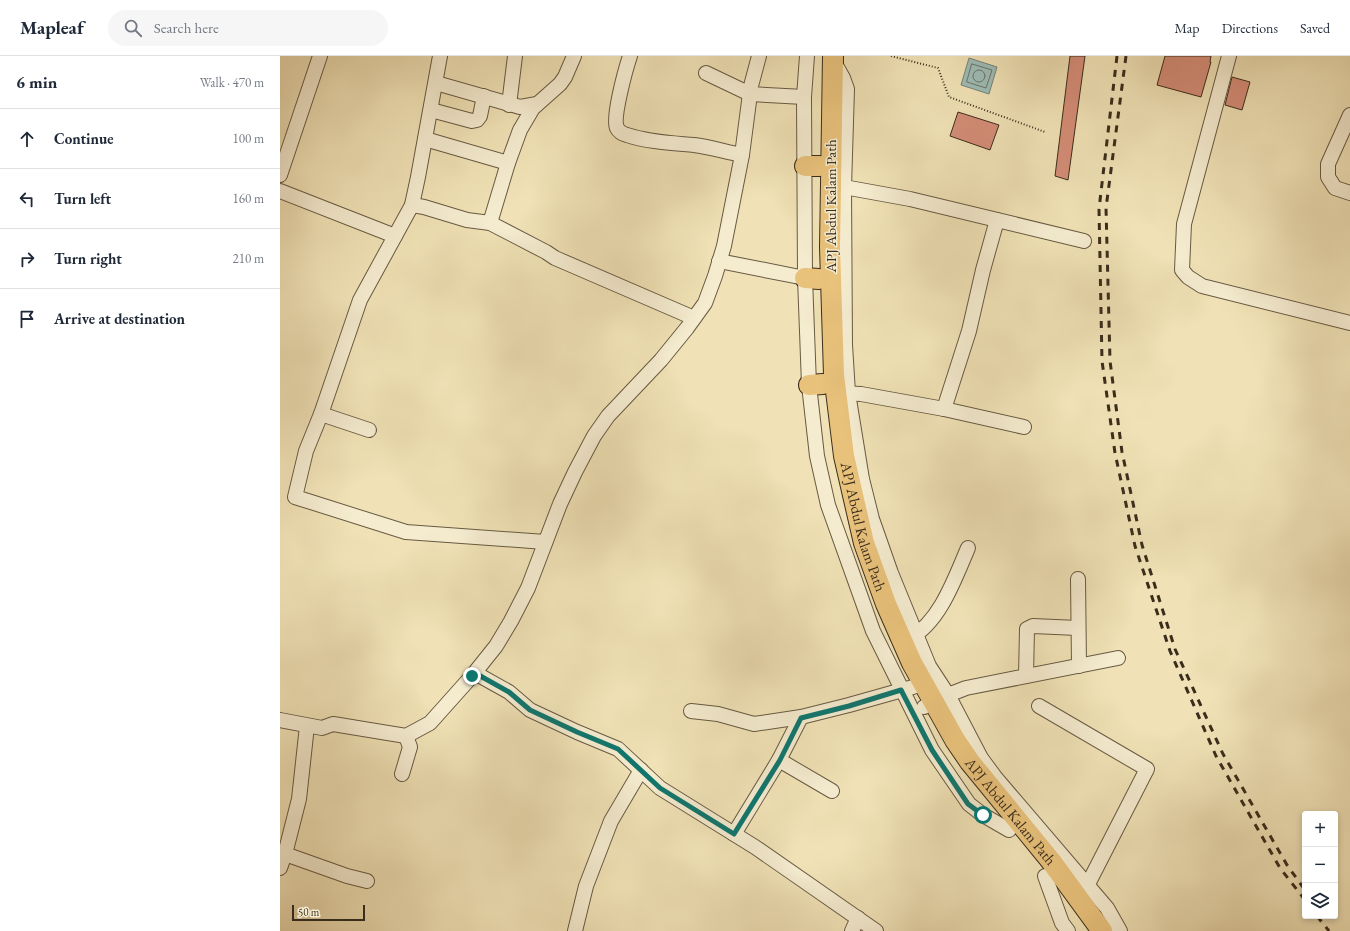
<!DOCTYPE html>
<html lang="en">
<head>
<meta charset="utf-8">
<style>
  body { margin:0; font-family:"EB Garamond",serif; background:#f6f6f7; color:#1f2937 }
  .controls { position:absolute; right:12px; bottom:12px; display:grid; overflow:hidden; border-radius:4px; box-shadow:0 2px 6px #0003 }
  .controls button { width:36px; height:36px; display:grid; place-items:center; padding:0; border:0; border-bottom:1px solid #e0e1e3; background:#fff; color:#1f2937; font:20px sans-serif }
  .scale { position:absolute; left:12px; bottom:10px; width:73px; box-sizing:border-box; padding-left:4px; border:2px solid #3b2d1c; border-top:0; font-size:11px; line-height:14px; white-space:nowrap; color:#3b2d1c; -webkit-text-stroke:3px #f5ecd0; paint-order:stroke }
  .stop { position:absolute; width:12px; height:12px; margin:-9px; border:3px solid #0f766e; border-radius:50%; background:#fff }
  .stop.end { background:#0f766e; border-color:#fff; box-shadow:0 1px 4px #0008 }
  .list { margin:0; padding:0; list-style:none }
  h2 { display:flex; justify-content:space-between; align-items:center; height:52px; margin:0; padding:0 16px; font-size:17px }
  h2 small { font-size:13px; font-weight:400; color:#747a83 }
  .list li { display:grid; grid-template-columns:26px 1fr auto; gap:12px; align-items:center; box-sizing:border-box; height:60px; padding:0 16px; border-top:1px solid #e0e1e3 }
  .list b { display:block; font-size:15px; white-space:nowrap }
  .list em { font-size:13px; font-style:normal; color:#747a83 }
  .icon { flex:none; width:22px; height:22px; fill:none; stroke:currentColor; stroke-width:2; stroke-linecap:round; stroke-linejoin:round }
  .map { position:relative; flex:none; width:1070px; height:875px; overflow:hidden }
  header { display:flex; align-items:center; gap:24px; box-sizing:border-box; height:56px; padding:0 20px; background:#fff; border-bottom:1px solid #e0e1e3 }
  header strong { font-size:19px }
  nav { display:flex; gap:22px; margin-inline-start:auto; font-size:14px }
  .search { width:280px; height:36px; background:#f6f6f7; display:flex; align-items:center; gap:10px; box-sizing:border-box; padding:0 14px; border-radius:22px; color:#747a83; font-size:15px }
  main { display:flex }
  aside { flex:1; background:#fff }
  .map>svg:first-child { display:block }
</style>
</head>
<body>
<header>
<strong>Mapleaf</strong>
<div class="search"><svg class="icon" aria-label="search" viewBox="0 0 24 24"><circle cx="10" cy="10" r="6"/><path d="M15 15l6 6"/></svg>Search here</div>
<nav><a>Map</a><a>Directions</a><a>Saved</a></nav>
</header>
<main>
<aside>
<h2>6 min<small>Walk · 470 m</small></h2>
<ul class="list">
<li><svg class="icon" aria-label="ahead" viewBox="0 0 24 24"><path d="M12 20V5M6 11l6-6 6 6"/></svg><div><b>Continue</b></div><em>100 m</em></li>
<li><svg class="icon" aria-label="left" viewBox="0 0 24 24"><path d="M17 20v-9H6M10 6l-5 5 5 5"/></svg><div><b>Turn left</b></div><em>160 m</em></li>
<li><svg class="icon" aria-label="right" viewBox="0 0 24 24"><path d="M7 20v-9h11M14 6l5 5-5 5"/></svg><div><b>Turn right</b></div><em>210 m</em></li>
<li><svg class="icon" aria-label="arrive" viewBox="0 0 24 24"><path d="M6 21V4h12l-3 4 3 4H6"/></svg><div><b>Arrive at destination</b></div></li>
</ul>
</aside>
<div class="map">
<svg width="1070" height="875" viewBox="0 0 1070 875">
  <rect width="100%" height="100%" fill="#f0e2b6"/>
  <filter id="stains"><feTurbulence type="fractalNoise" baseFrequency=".005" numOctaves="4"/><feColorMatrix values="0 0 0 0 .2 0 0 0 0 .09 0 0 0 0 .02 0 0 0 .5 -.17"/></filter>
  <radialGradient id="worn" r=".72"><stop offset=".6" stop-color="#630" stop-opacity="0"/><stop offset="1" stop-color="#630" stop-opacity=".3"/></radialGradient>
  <!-- water -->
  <path fill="#9dbcb6" stroke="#768378" d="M689,2L717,11L709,38L681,29Z"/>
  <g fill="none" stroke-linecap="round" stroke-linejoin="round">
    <!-- shore -->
    <g stroke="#6c7469" stroke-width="1">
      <path d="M692,8L712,14L706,32L687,26Z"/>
      <circle cx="699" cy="20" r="6"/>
    </g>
  </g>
  <!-- building -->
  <g fill="#d58d78" stroke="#3b2d1c">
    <path d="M790,0H805L788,124L775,120Z"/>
    <path d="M885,0H931L930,6H931L921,41L877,29Z"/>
    <path d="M952,21L970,26L962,54L945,49Z"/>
    <path d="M678,56L719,69L710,94L670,80Z"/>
  </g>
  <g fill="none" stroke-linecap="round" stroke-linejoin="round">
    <defs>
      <g id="minor">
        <path d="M160,0L138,121L132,149L80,244L41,358L26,395L15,441L126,476L265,486"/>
        <path d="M350,0C346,12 332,62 337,72C339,76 343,78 347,79C368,86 392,87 414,89C430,91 446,96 462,99"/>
        <path d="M527,0L524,41L525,222L529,329L537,400L548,449L593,575L652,694L689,748L703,759L729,774"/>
        <path d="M949,0L904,168L902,214L908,221L922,230L1070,267"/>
        <path d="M554,6L563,22L567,33L564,131L565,289L568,337L582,423L592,463L611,517L649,610L668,639L701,702L715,721L827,852L840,875"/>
        <path d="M426,17L470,38L524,41"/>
        <path d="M156,27L240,51L257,48"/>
        <path d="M229,49L235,0"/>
        <path d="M151,54L192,65L197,64L200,60L204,40"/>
        <path d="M1070,59L1048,108V121L1055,132L1070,137"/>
        <path d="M145,83L228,107"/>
        <path d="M0,119L40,0"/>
        <path d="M555,130L564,131L630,143L804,185"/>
        <path d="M0,135L115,180"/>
        <path d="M132,149L144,151L187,164L210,167L266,196L275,202L414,262"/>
        <path d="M210,167L228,107L240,74L253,52L280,28L285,21L294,0"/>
        <path d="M439,205L525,222"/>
        <path d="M560,337L581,338L664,353L744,371"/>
        <path d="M664,353L689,275L703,214L717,164"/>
        <path d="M41,358L89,374"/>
        <path d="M798,523L799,610"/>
        <path d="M630,582C660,566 675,522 688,492"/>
        <path d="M195,617L229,636L250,654L297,676L338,693L380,732L475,791L596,875"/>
        <path d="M746,620L747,573L753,570L798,572"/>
        <path d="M759,650L867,713L808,828"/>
        <path d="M644,651L668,639L686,632L838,602"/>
        <path d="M411,655L438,658L474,668L521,661"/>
        <path d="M0,664L42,672L53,668L126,680L150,667L192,620L216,590L231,565L248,532L280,448L295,416L314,380L328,360L381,304L407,272L425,247L435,220L444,190L462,99L471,30L479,0"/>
        <path d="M499,704L552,735"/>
        <path d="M122,718L130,691L126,680"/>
        <path d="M454,778L499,704L521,661L569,649L633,631"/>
        <path d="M5,798L67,820L87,825"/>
        <path d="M0,812L5,798L19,743L27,670"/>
        <path d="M765,820L782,867L788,875"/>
        <path d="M295,875L306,830L331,765L361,714"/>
        <path d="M572,875L578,862"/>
      </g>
      <g id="highway">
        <path id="s1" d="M553,0L550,191L554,319L564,400L584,487L606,548L632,607L675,684L690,706L771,805L822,875"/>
        <path d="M525,110H540"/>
        <path d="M525,222L539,223"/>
        <path d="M529,329L543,328"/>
      </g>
    </defs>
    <!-- minor casing -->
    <use href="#minor" stroke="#685a42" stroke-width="16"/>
    <!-- highway casing -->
    <use href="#highway" stroke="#3b2d1c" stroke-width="22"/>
    <!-- path -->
    <path stroke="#3b2d1c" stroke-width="2" stroke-dasharray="1 2" stroke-linecap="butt" d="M611,0L658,12L669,41L765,76"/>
    <!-- minor -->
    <use href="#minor" stroke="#f5ecd0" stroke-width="14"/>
    <!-- highway -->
    <use href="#highway" stroke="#e8c17b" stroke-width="20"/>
    <!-- rail -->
    <g stroke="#3b2d1c" stroke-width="3" stroke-dasharray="7 7" stroke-linecap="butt">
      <path d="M837,0L819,153L822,305L835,397L855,490L890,595L936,700L1000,812L1025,844"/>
      <path d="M846,0L826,152L830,305L842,396L862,489L895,593L943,698L1007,809L1025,834"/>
      <path d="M1037,860L1049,875"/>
    </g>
  </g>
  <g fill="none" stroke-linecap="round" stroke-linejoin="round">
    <!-- route -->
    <path stroke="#0f766e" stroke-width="5" d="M192,620L195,617L229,636L250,654L297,676L338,693L380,732L454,778L500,704L521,662L569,650L621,634L652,694L688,748L703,759"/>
  </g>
  <g text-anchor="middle" stroke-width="3" stroke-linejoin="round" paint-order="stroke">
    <!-- street labels -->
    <g font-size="15" fill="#3b2d1c" stroke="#f5ecd0">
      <text transform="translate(551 150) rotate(-90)" y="5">APJ Abdul Kalam Path</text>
      <text dy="5" stroke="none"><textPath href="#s1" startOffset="474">APJ Abdul Kalam Path</textPath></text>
      <text dy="5" stroke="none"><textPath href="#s1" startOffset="798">APJ Abdul Kalam Path</textPath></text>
    </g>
  </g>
  <rect width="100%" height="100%" filter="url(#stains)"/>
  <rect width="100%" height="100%" fill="url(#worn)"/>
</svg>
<div class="controls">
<button>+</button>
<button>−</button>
<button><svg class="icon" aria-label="layers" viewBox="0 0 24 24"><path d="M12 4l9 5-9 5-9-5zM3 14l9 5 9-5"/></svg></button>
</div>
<div class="scale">50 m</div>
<div class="stop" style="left:703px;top:759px"></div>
<div class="stop end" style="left:192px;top:620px"></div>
</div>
</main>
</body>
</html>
